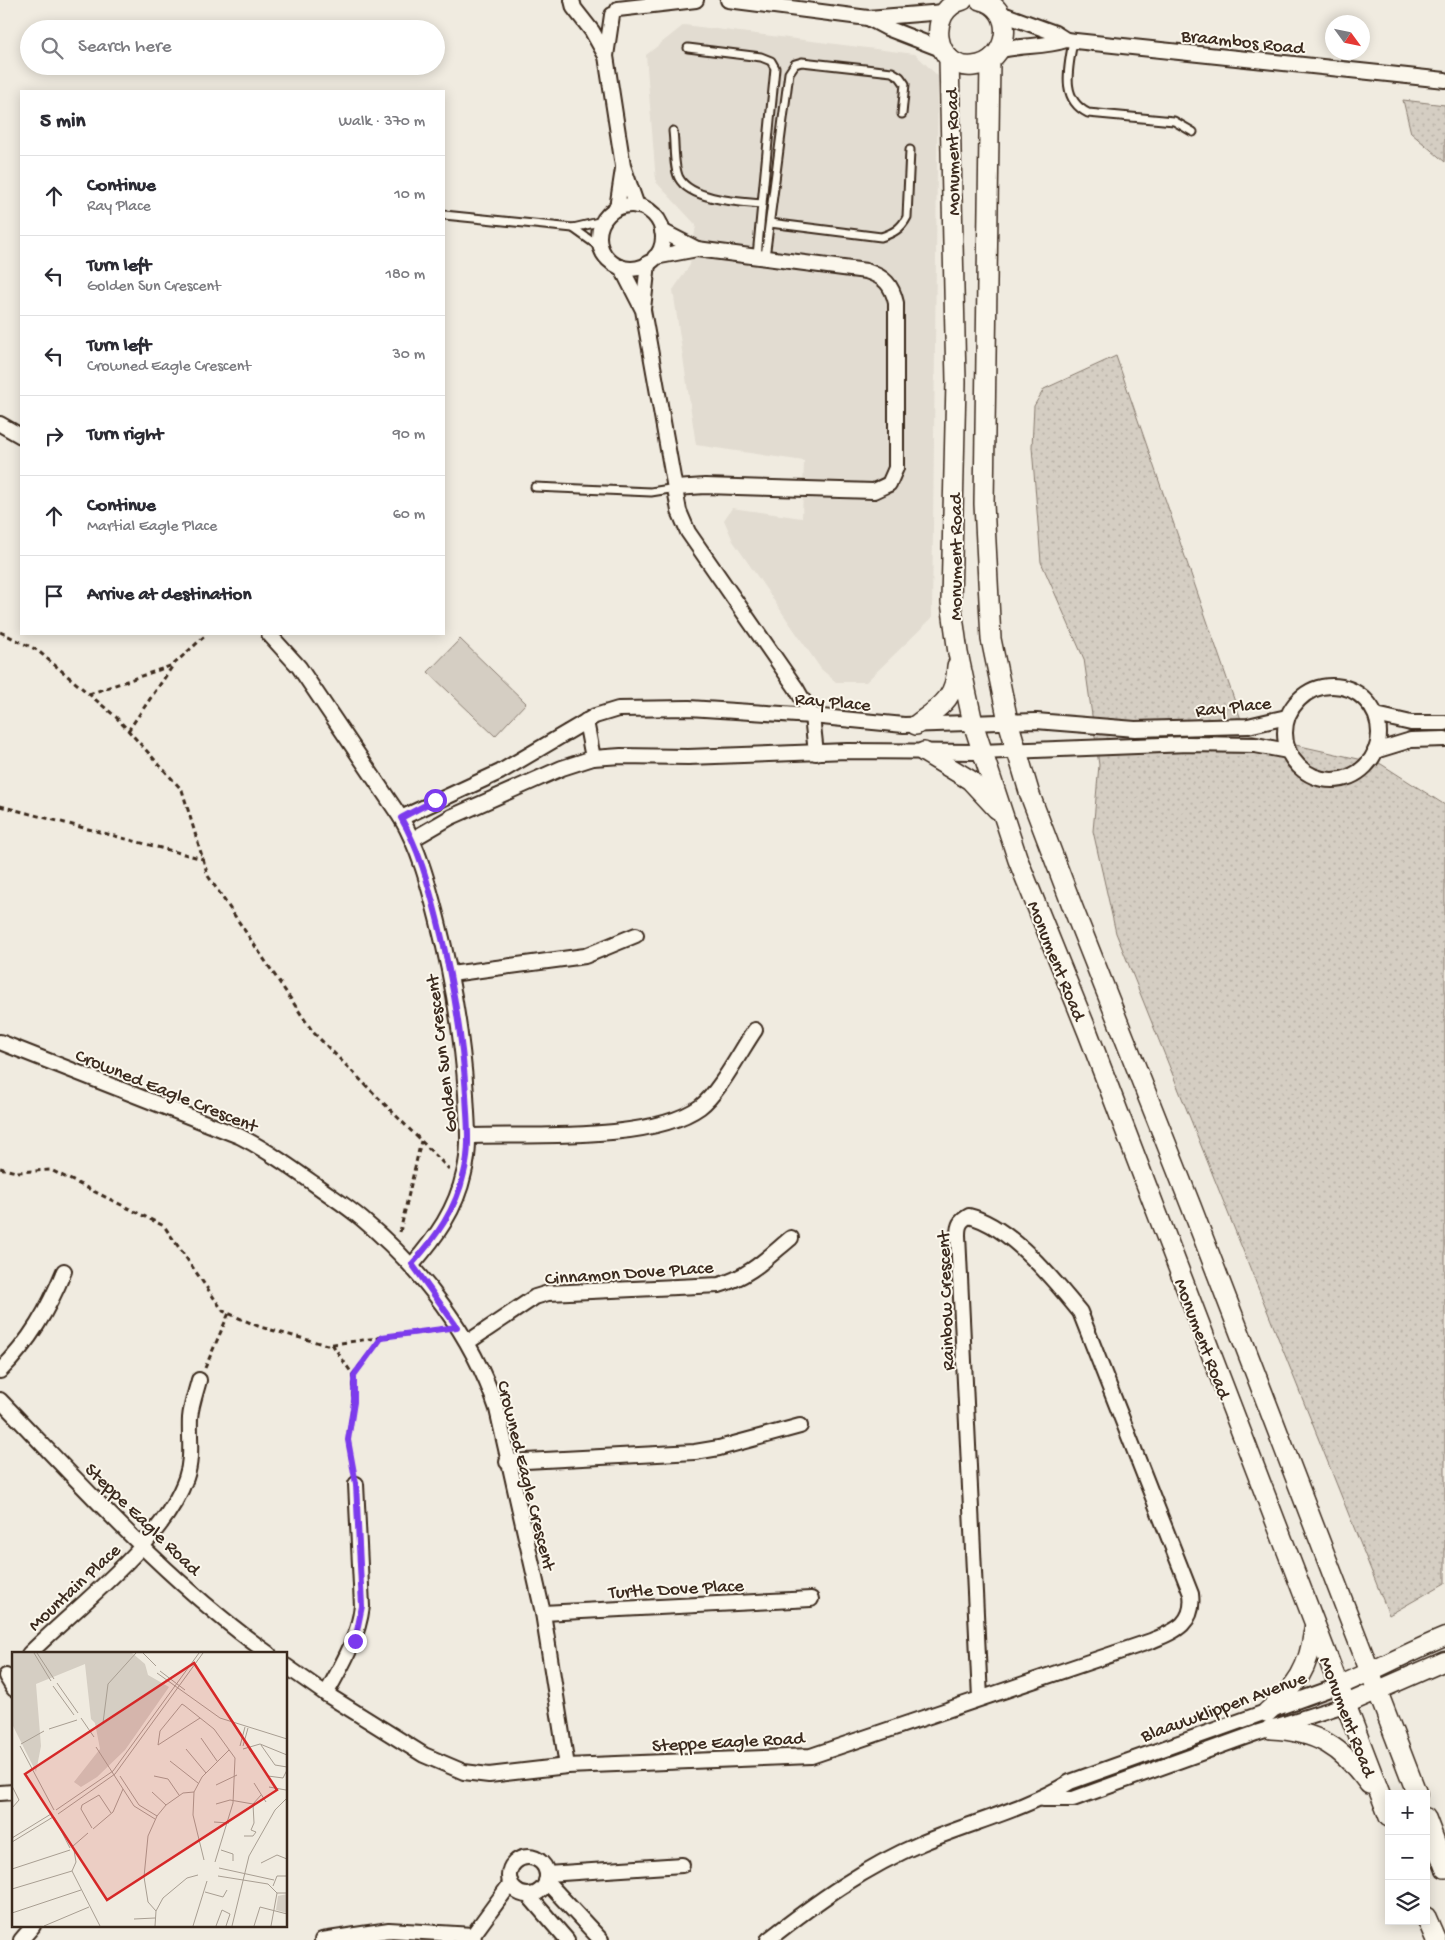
<!DOCTYPE html>
<html lang="en">
<head>
<meta charset="utf-8">
<style>
  body { margin:0; font-family:"Gochi Hand",sans-serif; background:#f7f7f7; color:#2b2b33 }
  .controls { position:absolute; right:15px; bottom:15px; display:grid; overflow:hidden; border-radius:0px; box-shadow:0 2px 12px #0003 }
  .controls button { width:45px; height:45px; display:grid; place-items:center; padding:0; border:0; border-bottom:1px solid #e1e1e2; background:#fff; color:#2b2b33; font:25px sans-serif }
  .compass { position:absolute; left:1325px; top:15px; width:45px; height:45px; border-radius:50%; background:#fff; box-shadow:0 2px 12px #0003; rotate:123deg }
  .stop { position:absolute; width:15px; height:15px; margin:-11px; border:4px solid #7c3aed; border-radius:50%; background:#fff }
  .stop.end { background:#7c3aed; border-color:#fff; box-shadow:0 1px 5px #0008 }
  .list { margin:0; padding:0; list-style:none }
  h2 { display:flex; justify-content:space-between; align-items:center; height:65px; margin:0; padding:0 20px; font-size:21px }
  h2 small { font-size:16px; font-weight:400; color:#7c7c81 }
  .list li { display:grid; grid-template-columns:32px 1fr auto; gap:15px; align-items:center; box-sizing:border-box; height:80px; padding:0 20px; border-top:1px solid #e1e1e2 }
  .list b { display:block; font-size:19px; white-space:nowrap }
  .list p { margin:0; font-size:16px; white-space:nowrap; color:#7c7c81 }
  .list em { font-size:16px; font-style:normal; color:#7c7c81 }
  .icon { flex:none; width:28px; height:28px; fill:none; stroke:currentColor; stroke-width:2; stroke-linecap:round; stroke-linejoin:round }
  .map { position:relative; flex:none; width:1445px; height:1940px; overflow:hidden }
  .search { position:absolute; background:#fff; box-shadow:0 2px 12px #0003; left:20px; top:20px; width:425px; height:55px; display:flex; align-items:center; gap:12px; box-sizing:border-box; padding:0 18px; border-radius:28px; color:#7c7c81; font-size:19px }
  .panel { position:absolute; background:#fff; box-shadow:0 2px 12px #0003; left:20px; top:90px; width:425px; height:545px; border-radius:0px }
  .map>svg:first-child { display:block }
</style>
</head>
<body>
<div class="map">
<svg width="1445" height="1940" viewBox="0 0 1445 1940">
  <defs>
    <pattern id="grass-dots" width="8" height="8" patternUnits="userSpaceOnUse" patternTransform="scale(1.25)"><rect width="8" height="8" fill="#d5cec3"/><path d="M2 2h.1M6 6h.1" fill="none" stroke="#b8b1a7" stroke-width="1.8" stroke-linecap="round"/></pattern>
  </defs>
  <rect width="100%" height="100%" fill="#f0ebe0"/>
  <filter id="ink" filterUnits="userSpaceOnUse"><feTurbulence type="fractalNoise" baseFrequency=".02" numOctaves="2"/><feDisplacementMap in="SourceGraphic" scale="10" xChannelSelector="R" yChannelSelector="G"/><feConvolveMatrix kernelMatrix="1 2 1 2 8 2 1 2 1" color-interpolation-filters="sRGB"/></filter>
  <g filter="url(#ink)">
    <!-- built -->
    <path fill="#e2dcd1" d="M684,25L915,54L938,76L932,618L866,682H836L821,669L733,541L724,520L732,508L802,518L804,461L696,445L673,290L690,265L696,225L656,182L646,55Z"/>
    <!-- grass -->
    <g fill="url(#grass-dots)" stroke="#887c70">
      <path d="M1403,100L1445,105V162L1411,133Z"/>
      <path d="M1116,356L1246,734L1381,764L1445,805V1583L1389,1615L1116,933L1093,831L1099,765L1084,659L1041,562L1032,447L1034,406L1044,389Z"/>
    </g>
    <!-- pitch -->
    <path fill="#d5cec3" stroke="#887c70" d="M460,639L526,703L495,736L428,672Z"/>
    <g fill="none" stroke-linecap="round" stroke-linejoin="round">
      <defs>
        <g id="service">
          <path d="M1073,41C1069,66 1059,99 1088,113L1174,121L1193,132"/>
          <path d="M688,48L761,57L771,61L775,68L757,256"/>
          <path d="M673,131C675,145 673,166 679,178C691,200 739,202 762,204"/>
          <path d="M444,215L573,228L603,221"/>
          <path d="M770,223L881,237C893,233 901,229 907,217L910,150"/>
          <path d="M573,228L601,248"/>
          <path d="M765,257L789,73L795,64L802,62L892,72L900,77L905,84L902,114"/>
          <path d="M535,487L651,492L676,488"/>
        </g>
        <g id="minor">
          <path d="M572,0L574,8L592,31L606,56"/>
          <path d="M728,0L868,18L944,12"/>
          <path d="M618,9L696,0"/>
          <path d="M1000,13L1055,33L1066,40"/>
          <path d="M612,15L606,56L623,166L637,206"/>
          <path d="M868,18L887,28L941,49"/>
          <path d="M1001,50C1022,45 1045,47 1066,40L1445,80"/>
          <circle cx="631" cy="237" r="32"/>
          <path d="M617,208L623,169"/>
          <path d="M662,231L697,249"/>
          <path d="M655,257L697,249L866,271C885,277 892,285 896,303V468L889,484L874,491L705,486L676,488"/>
          <path d="M621,267L643,310L679,511L688,532L796,688L812,716L816,753"/>
          <path d="M643,309L648,263"/>
          <path d="M0,424L21,436"/>
          <path d="M269,634L299,667L401,818C419,849 428,883 437,918C452,976 462,1034 466,1094C467,1121 471,1147 464,1173C456,1210 436,1237 412,1265"/>
          <circle cx="1332" cy="733" r="47"/>
          <path d="M1376,715L1411,723H1445"/>
          <path d="M586,721L593,758"/>
          <path d="M1375,751L1411,740L1445,739"/>
          <path d="M401,818L500,772L595,716L618,709L689,708L812,716L904,725L1036,721L1135,729L1248,726L1287,717"/>
          <path d="M413,839L451,817L562,768L593,758L621,756L688,757L847,751L981,752L1188,744L1255,745L1288,751"/>
          <path d="M451,974L585,956L636,935"/>
          <path d="M0,1042L239,1136C265,1149 289,1166 313,1183C329,1195 347,1206 362,1219C422,1269 472,1335 497,1409L543,1613L567,1766"/>
          <path d="M470,1136C530,1134 652,1142 700,1107C719,1093 741,1050 755,1030"/>
          <path d="M468,1342L535,1297L548,1293L719,1285C749,1277 768,1257 791,1238"/>
          <path d="M0,1371C30,1341 48,1310 64,1271"/>
          <path d="M0,1400C85,1488 169,1583 269,1654"/>
          <path d="M507,1462L695,1452L719,1448L800,1426"/>
          <path d="M543,1613L811,1599"/>
          <path d="M29,1654C77,1606 164,1542 186,1478C193,1458 189,1438 190,1418C191,1405 196,1392 199,1380"/>
          <path d="M286,1666L326,1694L424,1755L464,1772L489,1775L567,1766L811,1756L1151,1641C1175,1631 1195,1624 1191,1594L1080,1312C1054,1280 1010,1226 969,1216C960,1221 958,1225 958,1235L980,1698"/>
          <path d="M6,1676L14,1689"/>
          <path d="M326,1694C342,1665 358,1639 362,1606L356,1484"/>
          <path d="M0,1793L14,1792"/>
          <path d="M1043,1799H1073L1256,1733L1344,1705"/>
          <circle cx="528" cy="1876" r="19"/>
          <path d="M547,1874L682,1865"/>
          <path d="M546,1881L601,1940"/>
          <path d="M528,1895L567,1940"/>
          <path d="M21,1940L33,1926"/>
          <path d="M322,1940L389,1930L473,1935"/>
          <path d="M474,1940L473,1935L511,1883"/>
          <path d="M768,1940C816,1902 865,1867 922,1843C972,1822 1024,1810 1070,1782L1338,1686"/>
        </g>
        <g id="tertiary">
          <path d="M1338,1686C1374,1671 1408,1652 1445,1637"/>
          <path d="M1344,1705L1445,1661"/>
        </g>
        <g id="secondary">
          <path d="M963,0C925,10 934,70 973,66C1010,63 1017,8 980,0"/>
          <path d="M949,58L956,382L951,602L958,653L973,723L1018,860L1088,1033L1389,1817"/>
          <path d="M990,60L984,504L991,639L1008,721L1030,795L1073,908L1191,1206L1417,1794"/>
          <path d="M916,725C940,707 956,699 957,666"/>
          <path d="M924,752L970,780L997,809"/>
          <path d="M1267,1712C1297,1686 1309,1669 1314,1629"/>
          <path d="M1271,1729C1317,1731 1342,1747 1369,1784"/>
          <path d="M1426,1818L1445,1868"/>
          <path d="M1426,1917L1436,1940"/>
        </g>
      </defs>
      <!-- service casing -->
      <use href="#service" stroke="#3b2a1e" stroke-width="11"/>
      <!-- minor casing -->
      <use href="#minor" stroke="#3b2a1e" stroke-width="18"/>
      <!-- tertiary casing -->
      <use href="#tertiary" stroke="#3b2a1e" stroke-width="21"/>
      <!-- secondary casing -->
      <use href="#secondary" stroke="#3b2a1e" stroke-width="22"/>
      <!-- path -->
      <g stroke="#3b2a1e" stroke-width="3" stroke-dasharray="5 4" stroke-linecap="butt">
        <path d="M0,632L37,650L116,717L182,790L208,876L313,1032L449,1169"/>
        <path d="M89,694L173,665"/>
        <path d="M128,731L174,664L207,634"/>
        <path d="M0,806L203,859"/>
        <path d="M0,1168L16,1172L51,1170L164,1226L223,1311L260,1327L327,1345L442,1329"/>
        <path d="M400,1232L421,1141"/>
        <path d="M332,1344L353,1375V1402L348,1440L353,1471"/>
        <path d="M205,1368L229,1313"/>
        <path d="M353,1375L382,1338"/>
      </g>
      <!-- service -->
      <use href="#service" stroke="#fbf7ec" stroke-width="7"/>
      <!-- minor -->
      <use href="#minor" stroke="#fbf7ec" stroke-width="14"/>
      <!-- tertiary -->
      <use href="#tertiary" stroke="#fbf7ec" stroke-width="18"/>
      <!-- secondary -->
      <use href="#secondary" stroke="#fbf7ec" stroke-width="19"/>
    </g>
  </g>
  <g fill="none" stroke-linecap="round" stroke-linejoin="round" filter="url(#ink)">
    <!-- route -->
    <path stroke="#7c3aed" stroke-width="6" d="M355,1641L362,1606L356,1484L348,1440L354,1402V1375L382,1337L457,1327L412,1264C436,1237 456,1210 464,1173C471,1147 467,1121 466,1094C462,1034 452,976 437,918C428,883 419,849 401,818L435,800"/>
  </g>
  <g text-anchor="middle" stroke-width="4" stroke-linejoin="round" paint-order="stroke">
    <!-- street labels -->
    <g font-size="19" fill="#3b2a1e" stroke="#fbf7ec">
      <text transform="translate(1243 40) rotate(6)" y="7">Braambos Road</text>
      <text transform="translate(951 152) rotate(-91)" y="7">Monument Road</text>
      <text transform="translate(954 557) rotate(-90)" y="7">Monument Road</text>
      <text transform="translate(833 700) rotate(5)" y="7">Ray Place</text>
      <text transform="translate(1233 705) rotate(-6)" y="7">Ray Place</text>
      <text transform="translate(1058 960) rotate(68)" y="7">Monument Road</text>
      <text transform="translate(440 1054) rotate(-97)" y="7">Golden Sun Crescent</text>
      <text transform="translate(167 1089) rotate(22)" y="7">Crowned Eagle Crescent</text>
      <text transform="translate(629 1271) rotate(-4)" y="7">Cinnamon Dove PLace</text>
      <text transform="translate(944 1301) rotate(-92)" y="7">Rainbow Crescent</text>
      <text transform="translate(1204 1338) rotate(69)" y="7">Monument Road</text>
      <text transform="translate(528 1475) rotate(76)" y="7">Crowned Eagle Crescent</text>
      <text transform="translate(144 1518) rotate(44)" y="7">Steppe Eagle Road</text>
      <text transform="translate(73 1586) rotate(-43)" y="7">Mountain Place</text>
      <text transform="translate(676 1587) rotate(-3)" y="7">Turtle Dove Place</text>
      <text transform="translate(1223 1705) rotate(-20)" y="7">Blaauwklippen Avenue</text>
      <text transform="translate(1349 1716) rotate(69)" y="7">Monument Road</text>
      <text transform="translate(728 1740) rotate(-3)" y="7">Steppe Eagle Road</text>
    </g>
  </g>
  <!-- overview -->
  <g transform="translate(12 1652)">
    <rect width="275" height="275" fill="#f0ebe0"/>
    <path d="M0,1H120L133,12L136,23L157,35L113,98L85,125L69,135L62,130L88,97L83,71L79,67L73,12L24,32L29,94L24,120L0,72Z" fill="#d5cec3"/>
    <path d="M275,242V261L264,258L266,244Z" fill="#d5cec3"/>
    <path fill="none" stroke="#a89e92" stroke-width="1" d="M22,1L39,29M25,1L42,27M131,1L144,14M148,19L173,38M145,21L208,66L275,87M45,31L66,61M41,34L62,63M69,66L82,85M188,66L146,93L148,79L170,52L173,54L202,77L223,106L221,151L203,210M91,71L96,32L124,1M37,77L65,68M189,86L205,109M9,92L32,79M249,93L263,113L275,115M8,94L42,158M228,94L233,75M231,94L236,76M84,95L122,154L143,167M174,97L194,121M231,97L248,92L275,103M237,97L256,124L271,126L275,118M158,109L186,131M108,124L127,153L145,164M142,124L156,127L167,143M242,131L254,150M204,133L225,123M0,134L7,148L0,156M257,135L274,138M140,140L154,153M204,152L218,148L241,152M44,158L101,119L187,1M46,162L103,122L191,1M42,165L58,196M202,170L217,171M80,176L69,157L70,153L87,143L99,161M81,177L101,160L111,137M232,184H241L244,180L239,178L242,171L241,152L249,143M0,186L39,162M0,190L41,165M61,194L76,181M209,198L221,202V209M192,208L181,163L182,140L190,125L217,98M249,211L265,203L275,207M207,216L262,228M0,217L58,198M60,219L88,274M60,219L64,210L62,198M206,224L256,232L265,241H275M261,234L265,224H275M0,237L60,219M193,240L211,245L215,238M144,259L136,250L132,225L136,184L145,164L154,153L171,141L182,140M0,261L69,238M122,267L143,266M32,274L77,255M143,274L144,259L151,246L175,226L186,223M181,274L195,229M204,274L210,258L218,262L214,274M220,274L237,204L263,158L275,146M242,274L248,255L275,262M259,274L265,241"/>
    <path fill="#d62828" fill-opacity="0.15" stroke="#d62828" stroke-width="2.5" d="M182,11L265,138L95,248L13,122Z"/>
    <rect width="275" height="275" fill="none" stroke="#3b2a1e" stroke-width="2.5"/>
  </g>
</svg>
<div class="controls">
<button>+</button>
<button>−</button>
<button><svg class="icon" aria-label="layers" viewBox="0 0 24 24"><path d="M12 4l9 5-9 5-9-5zM3 14l9 5 9-5"/></svg></button>
</div>
<svg class="compass" viewBox="-18 -18 36 36"><path d="M0-13l5 13h-10z" fill="#e53935"/><path d="M0 13l5-13h-10z" fill="#7c7c81"/></svg>
<div class="stop" style="left:435px;top:800px"></div>
<div class="stop end" style="left:355px;top:1641px"></div>
<div class="search"><svg class="icon" aria-label="search" viewBox="0 0 24 24"><circle cx="10" cy="10" r="6"/><path d="M15 15l6 6"/></svg>Search here</div>
<section class="panel">
<h2>5 min<small>Walk · 370 m</small></h2>
<ul class="list">
<li><svg class="icon" aria-label="ahead" viewBox="0 0 24 24"><path d="M12 20V5M6 11l6-6 6 6"/></svg><div><b>Continue</b><p>Ray Place</p></div><em>10 m</em></li>
<li><svg class="icon" aria-label="left" viewBox="0 0 24 24"><path d="M17 20v-9H6M10 6l-5 5 5 5"/></svg><div><b>Turn left</b><p>Golden Sun Crescent</p></div><em>180 m</em></li>
<li><svg class="icon" aria-label="left" viewBox="0 0 24 24"><path d="M17 20v-9H6M10 6l-5 5 5 5"/></svg><div><b>Turn left</b><p>Crowned Eagle Crescent</p></div><em>30 m</em></li>
<li><svg class="icon" aria-label="right" viewBox="0 0 24 24"><path d="M7 20v-9h11M14 6l5 5-5 5"/></svg><div><b>Turn right</b></div><em>90 m</em></li>
<li><svg class="icon" aria-label="ahead" viewBox="0 0 24 24"><path d="M12 20V5M6 11l6-6 6 6"/></svg><div><b>Continue</b><p>Martial Eagle Place</p></div><em>60 m</em></li>
<li><svg class="icon" aria-label="arrive" viewBox="0 0 24 24"><path d="M6 21V4h12l-3 4 3 4H6"/></svg><div><b>Arrive at destination</b></div></li>
</ul>
</section>
</div>
</body>
</html>
